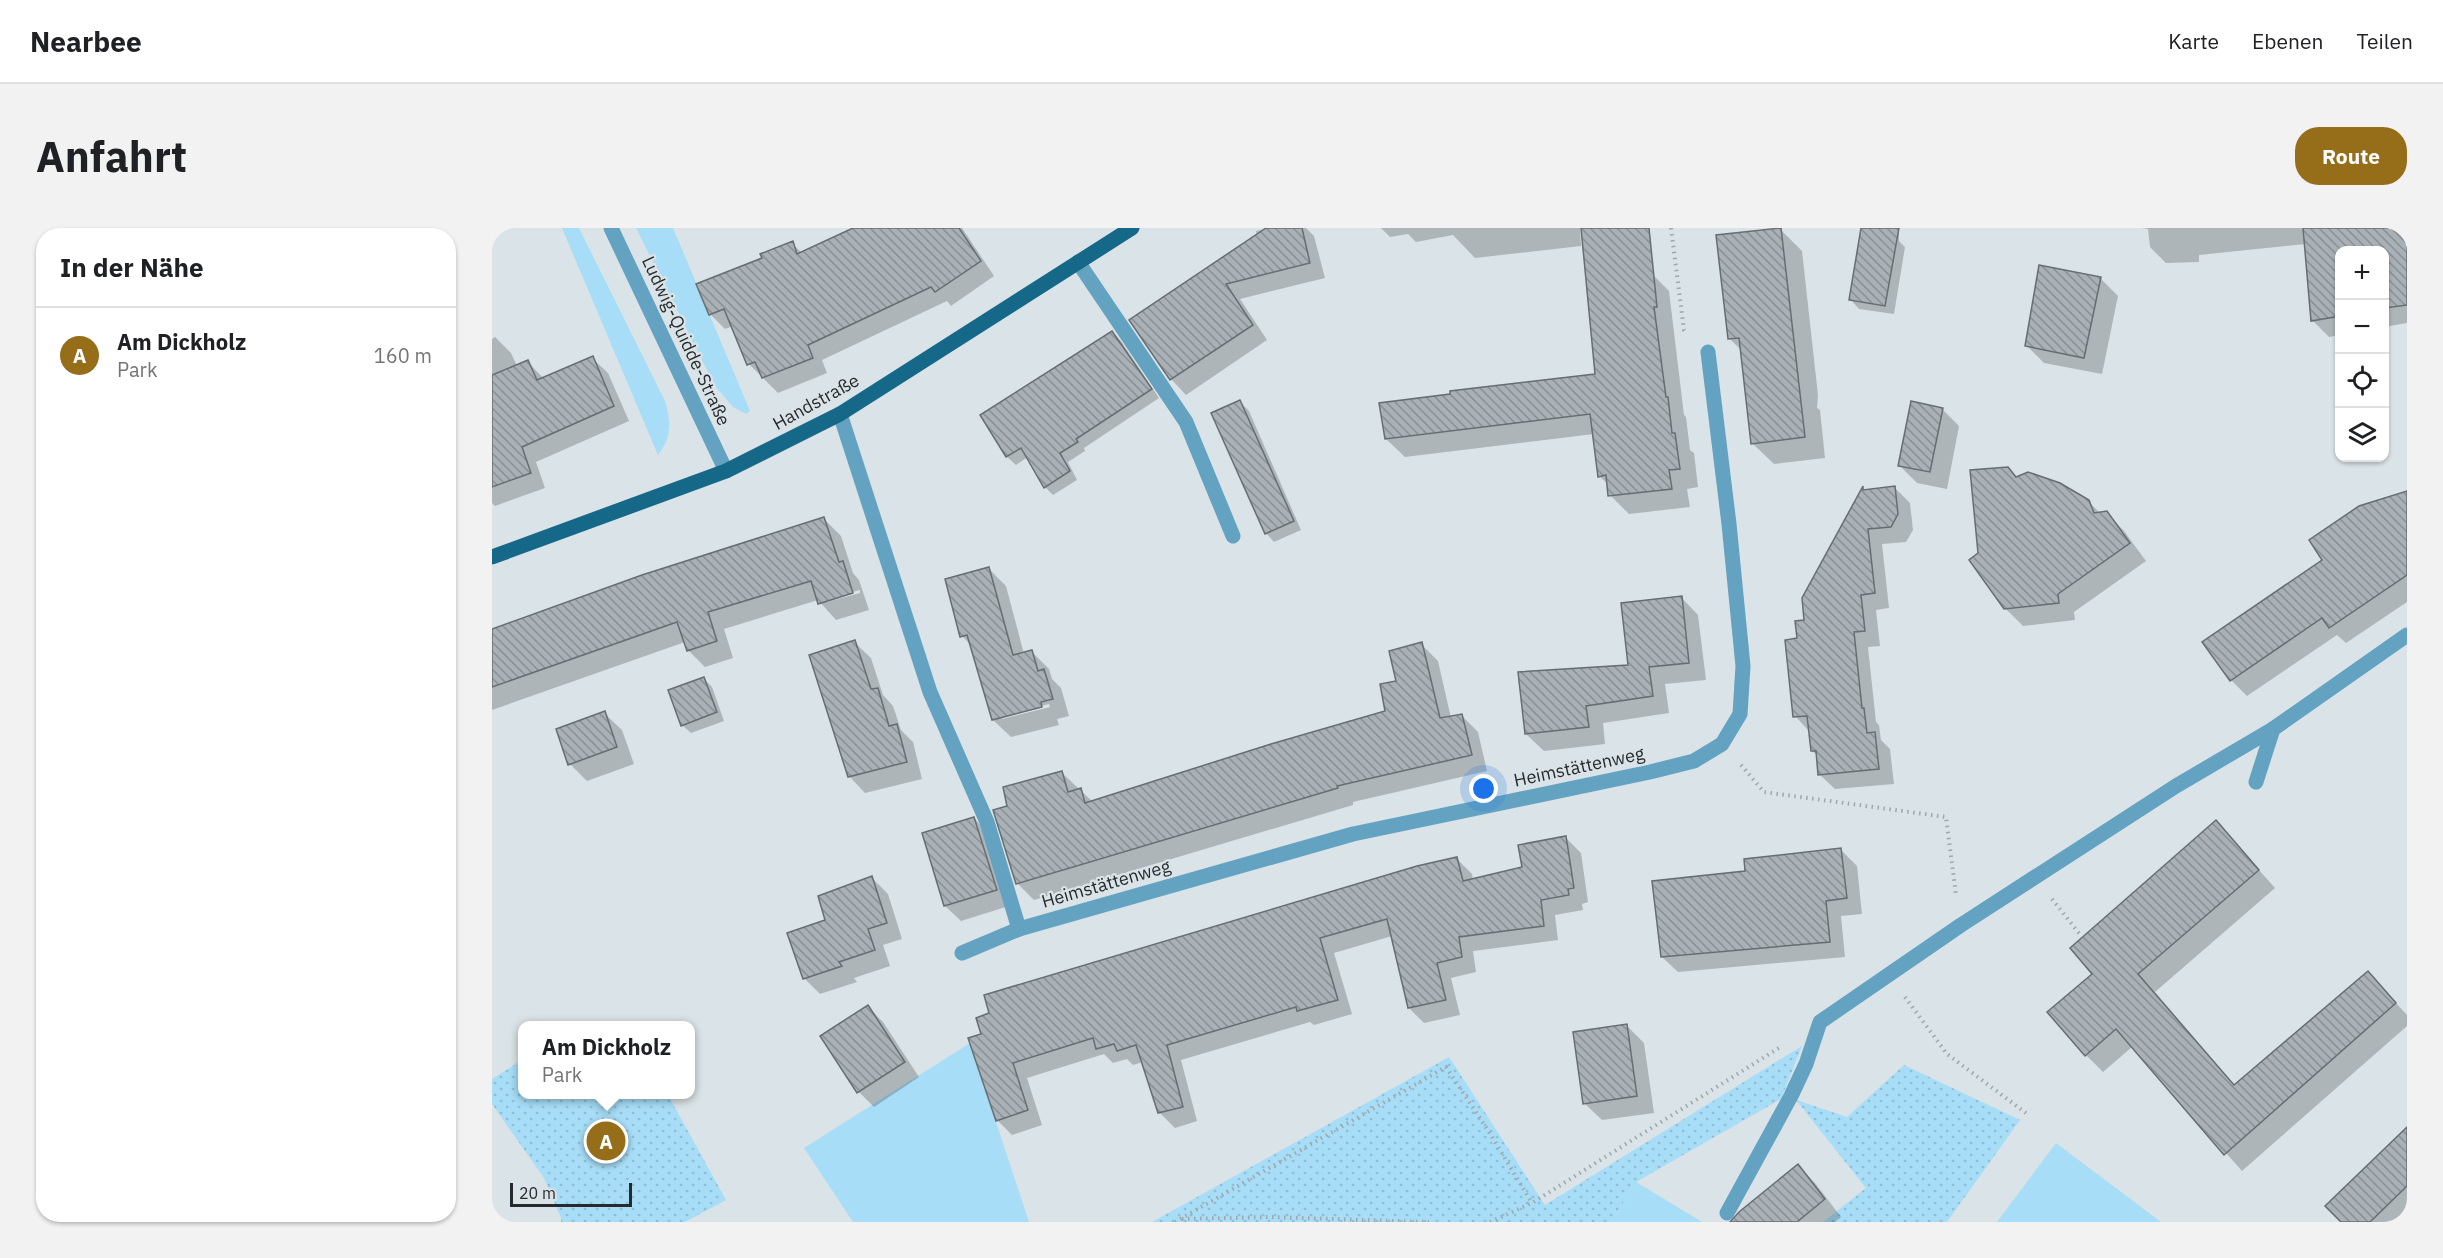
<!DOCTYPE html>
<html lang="de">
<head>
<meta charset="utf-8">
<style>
  body { margin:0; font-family:"IBM Plex Sans",sans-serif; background:#f2f2f2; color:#202124 }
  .controls { position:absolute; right:18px; top:18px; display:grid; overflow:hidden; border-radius:12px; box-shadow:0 2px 4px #0004 }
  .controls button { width:54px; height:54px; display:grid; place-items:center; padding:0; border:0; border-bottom:2px solid #e0e0e0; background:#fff; color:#202124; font:30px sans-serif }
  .scale { position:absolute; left:18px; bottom:15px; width:122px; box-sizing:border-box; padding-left:6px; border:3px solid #272a2c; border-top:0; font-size:16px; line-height:21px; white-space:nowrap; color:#272a2c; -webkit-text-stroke:4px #dae3e7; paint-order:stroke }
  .you { position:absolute; left:992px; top:561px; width:21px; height:21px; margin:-15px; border:4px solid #fff; border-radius:50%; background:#1a73e8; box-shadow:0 0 0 9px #1a73e833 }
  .badge { display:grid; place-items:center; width:39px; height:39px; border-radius:50%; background:#966d19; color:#fff; font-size:20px; font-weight:700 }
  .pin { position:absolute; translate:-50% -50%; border:3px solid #fff; box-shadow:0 2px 6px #0006 }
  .popup { position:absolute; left:26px; top:793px; width:177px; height:78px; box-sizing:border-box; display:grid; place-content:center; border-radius:12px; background:#fff; filter:drop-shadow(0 2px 4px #0005); font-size:20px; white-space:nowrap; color:#757577 }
  .popup b { font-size:22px; color:#202124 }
  .popup::after { content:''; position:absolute; left:50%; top:100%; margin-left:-12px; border:12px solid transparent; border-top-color:#fff }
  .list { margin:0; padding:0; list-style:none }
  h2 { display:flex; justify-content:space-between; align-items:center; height:78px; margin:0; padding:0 24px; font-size:26px }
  h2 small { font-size:20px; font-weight:400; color:#757577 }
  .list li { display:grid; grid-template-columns:39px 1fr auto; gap:18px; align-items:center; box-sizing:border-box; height:96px; padding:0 24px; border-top:2px solid #e0e0e0 }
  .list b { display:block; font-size:22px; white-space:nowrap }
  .list p { margin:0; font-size:20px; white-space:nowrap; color:#757577 }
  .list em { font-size:20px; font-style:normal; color:#757577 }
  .icon { flex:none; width:33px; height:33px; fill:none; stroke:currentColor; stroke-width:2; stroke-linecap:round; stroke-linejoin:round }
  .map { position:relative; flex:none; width:1915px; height:994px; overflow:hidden; border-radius:24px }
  header { display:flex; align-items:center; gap:36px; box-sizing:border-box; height:84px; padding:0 30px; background:#fff; border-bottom:2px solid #e0e0e0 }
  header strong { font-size:28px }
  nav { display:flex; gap:33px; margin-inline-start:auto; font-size:21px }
  .intro { display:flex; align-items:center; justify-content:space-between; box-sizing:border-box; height:144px; padding:0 36px }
  h1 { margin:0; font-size:42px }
  .button { padding:15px 27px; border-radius:24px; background:#966d19; color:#fff; font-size:21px; font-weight:700 }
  main { display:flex; gap:36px; padding:0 36px }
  aside { flex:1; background:#fff; border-radius:24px; box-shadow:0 2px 4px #0004 }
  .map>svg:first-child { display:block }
</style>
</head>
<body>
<header>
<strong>Nearbee</strong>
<nav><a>Karte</a><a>Ebenen</a><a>Teilen</a></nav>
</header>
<div class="intro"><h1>Anfahrt</h1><a class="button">Route</a></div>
<main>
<aside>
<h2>In der Nähe<small></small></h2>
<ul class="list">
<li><span class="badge">A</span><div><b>Am Dickholz</b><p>Park</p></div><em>160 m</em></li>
</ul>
</aside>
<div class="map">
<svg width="1915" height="994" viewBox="0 0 1915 994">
  <defs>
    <pattern id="park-dots" width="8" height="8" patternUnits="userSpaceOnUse" patternTransform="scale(1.5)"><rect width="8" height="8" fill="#a7ddf7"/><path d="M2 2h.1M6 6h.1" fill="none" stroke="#90bed4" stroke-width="1.8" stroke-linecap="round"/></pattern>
    <pattern id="building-back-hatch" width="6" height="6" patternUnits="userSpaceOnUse" patternTransform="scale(1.5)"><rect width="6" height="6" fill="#a9b1b6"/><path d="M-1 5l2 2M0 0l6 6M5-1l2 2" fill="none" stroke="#8a9094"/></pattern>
  </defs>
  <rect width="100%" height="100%" fill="#dae3e7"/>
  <!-- grass -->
  <g fill="#a7ddf7">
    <path d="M70,0H87L173,173C179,194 180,209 166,227Z"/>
    <path d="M144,0H181L258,183L254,186L241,179L223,158Z"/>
    <path d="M478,815L537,994H361L312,920Z"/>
    <path d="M1564,915L1669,994H1505Z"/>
    <path d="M1144,954L1210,994H1119Z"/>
  </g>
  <!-- park -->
  <g fill="url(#park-dots)">
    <path d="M1310,818L1289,871L1144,954L1119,994H660L957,829L1053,977Z"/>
    <path d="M30,832V866L176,867L234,972L193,994H69V990L52,950L0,876V851Z"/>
    <path d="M1412,837L1528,892L1455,994H1331L1374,960L1304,872L1355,889Z"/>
  </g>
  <!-- shadow -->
  <g fill="#0003" fill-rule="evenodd">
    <path d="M417,0H470L502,48L459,78L455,73L330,132L335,145L286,165L257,136L241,98L233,101L218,86L272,31L300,15L311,26Z"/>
    <path d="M778,0H814L822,8L833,50L748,71L775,112L694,167L679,151L639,92L765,8L764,3Z"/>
    <path d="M889,0H1094L1088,1L1089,18L983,30L961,7L924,14L916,6L898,9Z"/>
    <path d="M1370,0H1407V13L1413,19L1402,86L1367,81L1359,72Z"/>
    <path d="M1650,0H1915V95L1892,99V22H1848V107L1837,109L1821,93L1814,16L1707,27V34L1674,35L1658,19L1656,1Z"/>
    <path d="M1288,1L1310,23L1326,167L1325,180L1328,182L1333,230L1282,236L1260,215L1250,123L1237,110Z"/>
    <path d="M1158,44L1177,63L1192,187L1194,189L1198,222L1202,225L1206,259L1195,261L1198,279L1137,286L1118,267L1117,257L1107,248L1102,206L913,229L894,211L1105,148L1097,88Z"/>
    <path d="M1608,50L1626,68L1610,146L1552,135L1534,117Z"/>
    <path d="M620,104L629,113L667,170L592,220L593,223L576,234L585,252L561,267L553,259L536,229L524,237L515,229L490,188Z"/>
    <path d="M3,109L19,125L25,138L36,134L52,151L100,130L116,145L137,193L44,234L53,260L3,278L0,275V111Z"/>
    <path d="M748,174L757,183L809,302L782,314L774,305Z"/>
    <path d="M1450,181L1467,198L1455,261L1425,255L1408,238Z"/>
    <path d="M1525,250L1596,273L1609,286L1615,285L1632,303L1654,333L1582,384L1583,392L1531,398L1513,380L1488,326Z"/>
    <path d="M1403,260L1418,275L1421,302L1414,314L1390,316L1397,380L1384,382L1388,418L1376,419L1384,494L1387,497L1389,512L1398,521L1402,556L1343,561L1327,546L1326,528L1320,523L1318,504L1303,488L1307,412L1314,394L1312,370L1371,261L1373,263Z"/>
    <path d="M1915,265V374L1854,415L1845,407L1755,468L1739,452L1832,332Z"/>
    <path d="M332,291L349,308L361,345L367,352L377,382L344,392L326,372L232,401L241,430L213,439L196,422L193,414L0,482V402ZM368,362V365L335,374V371Z"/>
    <path d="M497,341L514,358L532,426L540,424L557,441L560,451L569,460L577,488L565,491L567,497L519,509L501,492L480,418L470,408ZM557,476L558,479L510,491V488Z"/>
    <path d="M1189,369L1206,387L1214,452L1173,456L1177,485L1111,495L1113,516L1052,523L1034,506L1138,438Z"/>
    <path d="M362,414L379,430L391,467L401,478L409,502L421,514L430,551L373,565L357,548Z"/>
    <path d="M929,416L946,433L959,490L969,487L986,504L995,543L861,574V577L542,672L525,655L517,579L569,544L601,574L895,484L906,454Z"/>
    <path d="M212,451L220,459L232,493L199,505L190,497Z"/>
    <path d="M112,485L130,502L142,536L95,553L78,536Z"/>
    <path d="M482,590L497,606L520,677L469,693L453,678Z"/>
    <path d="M1724,594L1783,660L1663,764L1743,858L1876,745L1915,787V798L1750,943L1640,819L1611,844L1594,827L1602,746Z"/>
    <path d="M1074,610L1089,625L1096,674L1090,676L1091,682L1063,687L1066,712L981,723L984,744L959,750L968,787L932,795L917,780L900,708L842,725L860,786L822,797L818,794L689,832L705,893L683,900L668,885L651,834L641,837L635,831L621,835L612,826L535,850L550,897L520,907L505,892L478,811L965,631L980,646L981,652L1032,640Z"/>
    <path d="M1349,622L1365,638L1370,686L1349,688L1353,729L1186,744L1170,729L1254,644Z"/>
    <path d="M380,650L396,666L410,711L391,717L398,738L362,750L365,754L328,766L312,750L335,693Z"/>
    <path d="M376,779L391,794L427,849L382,879L367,864Z"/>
    <path d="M1135,798L1152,815L1162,885L1110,892L1092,875Z"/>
    <path d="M1915,901V994H1851Z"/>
    <path d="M1306,938L1323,955L1349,989L1343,994H1259Z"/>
  </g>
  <!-- building -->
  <g fill="url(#building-back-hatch)" stroke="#666e72" stroke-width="1.5">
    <path d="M361,0H467L489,33L443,64L439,59L316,117L321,130L270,150L263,134L255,137L232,81L217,87L204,56L270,30L268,26L301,13L305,26Z"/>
    <path d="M774,0H810L818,35L734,56L761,97L678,152L637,92Z"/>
    <path d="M1089,0H1157L1165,79H1162L1174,169H1176L1180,205H1183L1188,241L1177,242L1180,261L1116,268L1114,247L1106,249L1098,186L893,211L887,175L958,166V163L1103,146Z"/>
    <path d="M1289,0L1313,209L1259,216L1247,110L1236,111L1224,7Z"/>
    <path d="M1369,0H1407L1393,78L1357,72Z"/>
    <path d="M1811,0H1915V77L1893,80V22H1848V88L1819,93Z"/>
    <path d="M1547,37L1609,49L1592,130L1533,118Z"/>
    <path d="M620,103L660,161L584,211L586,214L568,225L578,243L552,260L529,220L514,229L488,187Z"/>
    <path d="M101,128L122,178L30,219L39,245L0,259V147L36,132L45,152Z"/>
    <path d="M748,172L802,293L773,306L719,185Z"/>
    <path d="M1419,173L1451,180L1438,244L1406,238Z"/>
    <path d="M1516,239L1524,249L1536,244L1568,255L1597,272L1602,285L1615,283L1638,315L1566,366L1567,375L1512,381L1477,332L1486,325L1478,242Z"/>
    <path d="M1371,258V262L1403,258L1406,286L1399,299L1376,301L1383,365L1369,367L1373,403L1362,404L1370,480H1372L1375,505L1383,504L1387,541L1326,547L1324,523H1319L1315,488L1301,489L1293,412L1305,410L1303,393L1312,392L1310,370Z"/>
    <path d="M1915,263V347L1837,400L1830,390L1738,453L1710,414L1830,332L1817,312L1867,278Z"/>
    <path d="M332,289L347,334L351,333L361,365L326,376L319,353L216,384L225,413L195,423L185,394L0,459V401L150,347Z"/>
    <path d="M497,339L521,427L540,422L546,443L552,441L561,471L549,474L550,479L500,492L475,407L468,409L453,351Z"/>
    <path d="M1190,368L1197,435L1157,439L1161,468L1094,478L1097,499L1033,506L1026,444L1136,437L1129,375Z"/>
    <path d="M363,412L379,461L386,460L397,498L405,496L415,534L356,549L317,427Z"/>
    <path d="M930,414L948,490L970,486L980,527L845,558L846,560L524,656L501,582L515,578L511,559L570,543L576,564L589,560L593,575L779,516L893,483L888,456L904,453L897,423Z"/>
    <path d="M212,449L225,484L189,498L176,462Z"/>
    <path d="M113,483L125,519L76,537L64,501Z"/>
    <path d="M482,589L505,662L452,678L430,605Z"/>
    <path d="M1724,592L1767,642L1646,746L1742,857L1876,743L1904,775L1732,927L1624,801L1593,828L1555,784L1600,746L1578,720Z"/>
    <path d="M1074,608L1082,660L1076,661L1077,667L1049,672L1052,698L967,709L970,729L945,735L954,772L916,780L895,691L828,710L846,772L805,783L804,779L675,817L691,879L666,885L644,817L625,823L622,816L604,821L601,810L521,835L536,882L504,893L476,810L489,806L484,790L497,785L492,767L925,638L965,629L971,653L1030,639L1026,617Z"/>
    <path d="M1349,620L1355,670L1334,673L1338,714L1169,729L1160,653L1253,643L1252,631Z"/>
    <path d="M380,648L395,695L376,701L383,722L347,734L350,738L311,751L295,705L333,692L326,668Z"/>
    <path d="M376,777L413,834L365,865L328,808Z"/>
    <path d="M1135,796L1145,868L1091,876L1081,804Z"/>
    <path d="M1915,899V958L1878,994H1849L1833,978Z"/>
    <path d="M1306,936L1333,971L1305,994H1238L1247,984Z"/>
  </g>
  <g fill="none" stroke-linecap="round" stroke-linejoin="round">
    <!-- path -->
    <g stroke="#a0a7aa" stroke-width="4" stroke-dasharray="1.5 4.5" stroke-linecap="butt">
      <path d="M1179,0L1192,102L1195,105"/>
      <path d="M1249,537L1272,564L1454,589L1464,667"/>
      <path d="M1560,671L1590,709"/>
      <path d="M1413,769L1455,826L1534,885"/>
      <path d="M690,991L777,989L937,994"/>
      <path d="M683,994L954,839L997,904L1040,975"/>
      <path d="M998,994L1040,975L1290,818"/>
    </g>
    <!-- minor -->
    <g stroke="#63a3c1" stroke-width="15">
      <path d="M119,0L234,243"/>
      <path d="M586,34L694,194L741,308"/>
      <path d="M348,186L438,464L495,594L527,701"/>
      <path d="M1764,554L1781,501L1915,407"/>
      <path d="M470,725L527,701L861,606L1158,544L1202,533L1230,516L1248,486L1251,438L1237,296L1216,124"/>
      <path d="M1235,985L1299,868L1314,836L1328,794L1469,697L1684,558L1781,501"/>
    </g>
    <!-- major -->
    <path stroke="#156888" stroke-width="15" d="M0,329L234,243L348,186L640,0"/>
  </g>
  <g text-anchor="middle" stroke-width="4.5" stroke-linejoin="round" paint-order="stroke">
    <!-- street labels -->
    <g font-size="18" fill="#272a2c" stroke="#dae3e7">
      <text transform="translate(194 113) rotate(65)" y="6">Ludwig-Quidde-Straße</text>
      <text transform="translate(324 174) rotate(-29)" y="6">Handstraße</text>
      <text transform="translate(1087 539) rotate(-12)" y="6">Heimstättenweg</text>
      <text transform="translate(614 656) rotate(-16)" y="6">Heimstättenweg</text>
    </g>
  </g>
</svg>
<div class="controls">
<button>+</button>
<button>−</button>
<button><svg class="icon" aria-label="locate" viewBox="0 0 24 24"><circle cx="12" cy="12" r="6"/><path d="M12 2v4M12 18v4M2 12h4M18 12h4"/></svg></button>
<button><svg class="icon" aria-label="layers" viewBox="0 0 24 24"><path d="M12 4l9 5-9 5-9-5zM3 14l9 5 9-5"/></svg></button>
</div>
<div class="scale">20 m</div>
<div class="you"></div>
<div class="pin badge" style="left:114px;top:913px">A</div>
<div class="popup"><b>Am Dickholz</b>Park</div>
</div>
</main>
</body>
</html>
